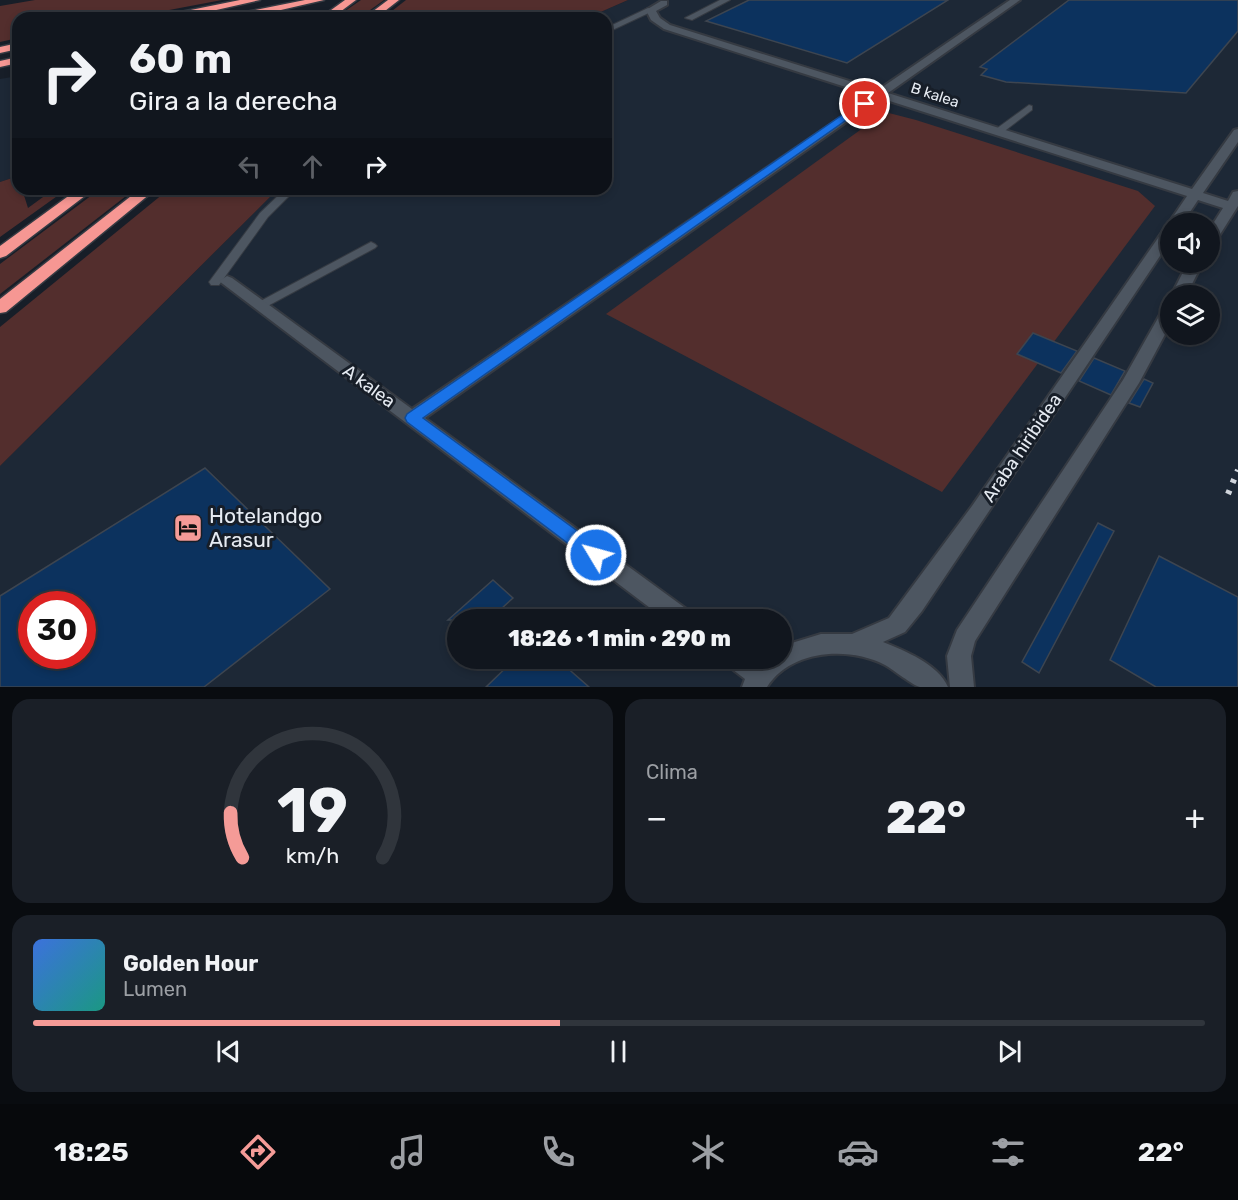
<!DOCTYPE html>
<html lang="es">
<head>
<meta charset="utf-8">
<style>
  body { margin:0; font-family:Rubik,sans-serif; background:#1a1f27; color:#f1f3f6; height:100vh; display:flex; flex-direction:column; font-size:22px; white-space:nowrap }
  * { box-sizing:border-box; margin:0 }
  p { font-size:20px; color:#9c9fa4 }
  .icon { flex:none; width:33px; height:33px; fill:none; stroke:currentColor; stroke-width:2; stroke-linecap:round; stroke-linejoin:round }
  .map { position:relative; height:687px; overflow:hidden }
  .details { display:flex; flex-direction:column; gap:12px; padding:12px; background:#090c10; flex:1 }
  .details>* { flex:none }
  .hud { position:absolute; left:12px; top:12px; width:600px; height:183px; border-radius:18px; box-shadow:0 3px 9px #0003,0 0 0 2px #30353c; background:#11161e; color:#f1f3f6; overflow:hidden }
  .tools { position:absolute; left:1160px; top:213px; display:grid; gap:12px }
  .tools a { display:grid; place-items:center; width:60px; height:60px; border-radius:50%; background:#11161e; box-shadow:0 3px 9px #0003,0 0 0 2px #30353c; font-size:30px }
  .speed { position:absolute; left:18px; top:591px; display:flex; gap:12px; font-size:30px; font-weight:700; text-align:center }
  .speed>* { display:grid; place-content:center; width:78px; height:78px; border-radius:50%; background:#11161e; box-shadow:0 3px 9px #0003,0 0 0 2px #30353c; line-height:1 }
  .speed .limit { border:9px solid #d22; background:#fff; color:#111 }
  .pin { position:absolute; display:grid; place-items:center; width:51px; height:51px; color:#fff; margin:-26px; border:3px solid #fff; border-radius:50%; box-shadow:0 2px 6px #0007 }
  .me { position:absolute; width:66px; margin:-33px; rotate:307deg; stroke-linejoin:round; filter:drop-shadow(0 0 4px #0008) }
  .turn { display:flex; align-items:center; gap:21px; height:126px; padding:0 18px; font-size:27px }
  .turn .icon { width:78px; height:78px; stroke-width:2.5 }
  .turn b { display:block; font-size:42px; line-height:51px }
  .lanes { display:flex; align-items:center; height:57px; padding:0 18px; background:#0003; justify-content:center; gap:30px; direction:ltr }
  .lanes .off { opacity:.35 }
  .big { font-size:45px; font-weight:800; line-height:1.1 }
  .details .widget { flex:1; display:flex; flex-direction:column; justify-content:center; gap:9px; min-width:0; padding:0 21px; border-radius:18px; background:#1a1f27 }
  .details .dial { align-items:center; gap:0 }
  .dial svg { height:156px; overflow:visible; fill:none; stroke:#30353c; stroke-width:7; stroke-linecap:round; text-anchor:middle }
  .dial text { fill:#f1f3f6; stroke:none }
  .song { display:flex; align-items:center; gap:18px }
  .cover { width:72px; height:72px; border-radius:9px; background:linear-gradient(135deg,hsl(220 70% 55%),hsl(170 70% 35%)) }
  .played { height:6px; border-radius:3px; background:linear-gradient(90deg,#f59b97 45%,#30353c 45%) }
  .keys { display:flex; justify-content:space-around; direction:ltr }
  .heat { display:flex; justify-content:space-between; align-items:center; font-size:33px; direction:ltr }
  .details .tiles { flex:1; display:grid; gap:12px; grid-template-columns:1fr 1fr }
  .widget:last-child { grid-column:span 2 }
  .trip { position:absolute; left:447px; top:609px; width:345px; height:60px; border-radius:30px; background:#11161e; box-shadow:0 3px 9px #0003,0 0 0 2px #30353c; font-weight:800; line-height:60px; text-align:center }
  .tabs { display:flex; height:96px; justify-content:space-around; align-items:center; background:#07090c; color:#9c9fa4 }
  .tabs .icon { width:42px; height:42px }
  .tabs .selected { color:#f59b97 }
  .tabs b { font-size:27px; color:#f1f3f6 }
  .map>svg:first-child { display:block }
  .built { fill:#1d2836; fill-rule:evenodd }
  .green { fill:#532e2d }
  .building { fill:#0c325e; stroke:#3d4550; stroke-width:1.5; fill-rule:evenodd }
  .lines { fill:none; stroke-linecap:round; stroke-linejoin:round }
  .service-casing { stroke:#353a42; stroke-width:2 }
  .minor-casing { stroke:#353a42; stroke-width:4 }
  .motorway-casing { stroke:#353a42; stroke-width:3 }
  .service { fill:#4d5661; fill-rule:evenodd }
  .minor { fill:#4d5661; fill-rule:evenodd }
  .motorway { fill:#f69793; fill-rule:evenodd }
  .rail { stroke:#d0d5dc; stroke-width:6; stroke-dasharray:4 8; stroke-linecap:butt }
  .route { fill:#1a73e8; stroke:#114b97; stroke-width:1.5 }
  .labels { text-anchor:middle; stroke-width:6; stroke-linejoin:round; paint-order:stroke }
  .far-street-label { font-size:15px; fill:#e6ebf2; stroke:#171e28 }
  .street-label { font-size:18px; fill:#e6ebf2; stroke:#171e28 }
  .near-poi-label { font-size:21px; fill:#e6ebf2; stroke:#171e28; text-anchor:start }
</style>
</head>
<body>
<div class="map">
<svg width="1238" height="687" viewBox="0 0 1238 687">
  <rect width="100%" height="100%" fill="#171e28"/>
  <!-- built -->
  <g class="built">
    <path d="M628,0h610v687h-1238v-221l278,-277h328v-171h-19zM1170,224h39v38h-39zM1170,296h39v38h-39zM32,604h50v52h-50zM458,620h324v38h-324z"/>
    <path d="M18,76v100l-18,6v-103z"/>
  </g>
  <!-- green -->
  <g class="green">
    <path d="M35,0h187l-95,18h-109v20l-18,4v-36z"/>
    <path d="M361,0h23l-25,18h-24z"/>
    <path d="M406,0h222l-41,18h-204z"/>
    <path d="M885,112l31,8 222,71 17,15 -213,286 -336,-178z"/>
    <path d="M18,176v13h4l6,19 26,-19h13l-67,48v-55z"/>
    <path d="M100,189h35l-135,105v-30z"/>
    <path d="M169,189h109l-278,277v-139z"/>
  </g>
  <!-- building -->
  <g class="building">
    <path d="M749,0h199l-101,63 -141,-42z"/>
    <path d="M1069,0h169v31l-52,62 -180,-11 -25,-7 6,-6 -7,-2z"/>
    <path d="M1033,333l44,18 -16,22 -44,-19z"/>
    <path d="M1094,358l31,13 -14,24 -32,-14z"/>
    <path d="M1144,379l9,4 -13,24 -11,-4z"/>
    <path d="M205,468l125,121 -126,98h-204v-91zM32,604h50v52h-50z"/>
    <path d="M1098,523l16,8 -75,142 -17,-11z"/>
    <path d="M1159,556l79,41v90h-82l-46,-27z"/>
    <path d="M493,580l20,18 -24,22h-41z"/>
    <path d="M516,658h40l33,29h-103z"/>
  </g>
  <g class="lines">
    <!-- service casing -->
    <g class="service-casing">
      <g id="service">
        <path d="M720,0h10l-38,20 -7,-2z"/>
        <path d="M648,8l7,2 -49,23v-5z"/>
        <path d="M1029,105l3,1v4l-30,23h-6v-4z"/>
        <path d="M285,189h11l-28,28 -49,68h-8l-2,-3 51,-69z"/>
        <path d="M371,242l4,2 2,2 -2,2 -111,60 -5,1 -6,-4z"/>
      </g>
    </g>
    <!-- minor casing -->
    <g class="minor-casing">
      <g id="minor">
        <path d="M1010,0h10l-132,93 304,96 42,-59 4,-1v13l-35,51 25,8 5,-9 5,-1v15l-24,38 -5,1v-15l14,-22 -25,-8 -16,24h-12v17l-248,370 -17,21 -22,10c22,9 55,22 65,45 -9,0 -19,0 -28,0 -8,-2 -26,-17 -35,-22 -37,-19 -94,-15 -118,22h-25l3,-8 -17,-13 -3,-8h30l4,3 4,-3h19v-12l39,-12h31l37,-16 83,-112 193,-278 5,-1 -2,-3 19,-28 -523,-167 -13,-9 -5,-10 15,-9h6v4l-11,6 4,7 10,7 208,65z"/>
        <path d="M865,101l6,3 -2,2 -444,312 267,195 3,7h-29l-447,-339 8,-5 5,2 180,131z"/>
        <path d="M1188,262h15l-17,34h-15z"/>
        <path d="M1170,306v19l-31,58 -164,258 -4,15 3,31h-24l-3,-31 10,-26 166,-250 39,-69z"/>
      </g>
    </g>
    <!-- motorway casing -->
    <g class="motorway-casing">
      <g id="motorway">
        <path d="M240,0h20l-79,18h-20l5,-3z"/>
        <path d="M305,0h19l-78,18h-20l5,-3z"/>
        <path d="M345,0h11l-24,18h-12z"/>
        <path d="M388,0h11l-23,18h-12z"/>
        <path d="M18,43v6l-18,4v-6z"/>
        <path d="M18,57v6l-18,4v-6z"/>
        <path d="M78,189h16l-88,67 -6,2v-12z"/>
        <path d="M140,189h16l-150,123 -6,1v-14z"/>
      </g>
    </g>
    <!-- service -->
    <use href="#service" class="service"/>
    <!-- minor -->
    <use href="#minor" class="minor"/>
    <!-- motorway -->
    <use href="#motorway" class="motorway"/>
    <!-- rail -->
    <path class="rail" d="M1228,494l10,-24"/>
  </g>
  <!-- route -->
  <path class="route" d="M861,102l8,2 -446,314 179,131 3,6 -3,5 -6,2 -6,-2 -183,-138 -2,-4 2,-4z"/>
  <!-- icons -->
  <defs>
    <g id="hotel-square" transform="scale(1.5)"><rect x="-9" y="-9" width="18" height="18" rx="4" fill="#f59b97" stroke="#171e28"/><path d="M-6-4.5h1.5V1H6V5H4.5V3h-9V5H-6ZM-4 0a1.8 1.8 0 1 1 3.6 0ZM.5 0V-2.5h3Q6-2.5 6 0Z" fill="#111"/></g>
  </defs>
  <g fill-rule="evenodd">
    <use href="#hotel-square" x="188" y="528"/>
  </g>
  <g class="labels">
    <!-- far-street labels -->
    <g class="far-street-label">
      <text transform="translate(935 95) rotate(18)" y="5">B kalea</text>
    </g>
    <!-- street labels -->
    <g class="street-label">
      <text transform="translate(369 386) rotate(36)" y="6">A kalea</text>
      <text transform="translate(1022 448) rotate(-56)" y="6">Araba hiribidea</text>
    </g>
    <!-- near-poi labels -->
    <g class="near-poi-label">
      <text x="209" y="523">Hotelandgo<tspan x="209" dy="24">Arasur</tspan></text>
    </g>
  </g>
</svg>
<div class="tools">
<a><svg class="icon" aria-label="sound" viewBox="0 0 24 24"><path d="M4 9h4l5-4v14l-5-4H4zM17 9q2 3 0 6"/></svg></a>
<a><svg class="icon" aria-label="layers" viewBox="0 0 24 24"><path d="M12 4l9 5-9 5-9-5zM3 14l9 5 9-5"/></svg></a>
</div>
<div class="speed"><div class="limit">30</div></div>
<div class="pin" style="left:865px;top:104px;background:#d93025"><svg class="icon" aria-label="arrive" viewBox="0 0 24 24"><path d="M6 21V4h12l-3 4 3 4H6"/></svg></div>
<svg class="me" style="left:596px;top:555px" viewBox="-20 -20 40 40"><circle r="17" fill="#1a73e8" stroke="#fff" stroke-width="3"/><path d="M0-11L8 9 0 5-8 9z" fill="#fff"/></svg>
<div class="trip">18:26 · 1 min · 290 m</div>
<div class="hud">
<div class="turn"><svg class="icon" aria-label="right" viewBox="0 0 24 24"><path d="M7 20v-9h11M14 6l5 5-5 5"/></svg><div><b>60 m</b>Gira a la derecha</div></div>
<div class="lanes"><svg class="icon off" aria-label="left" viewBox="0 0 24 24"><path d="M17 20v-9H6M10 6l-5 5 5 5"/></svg><svg class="icon off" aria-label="ahead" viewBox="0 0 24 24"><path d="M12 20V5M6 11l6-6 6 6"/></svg><svg class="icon" aria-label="right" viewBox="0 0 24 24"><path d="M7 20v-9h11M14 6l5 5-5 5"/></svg></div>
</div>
</div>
<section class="details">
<div class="tiles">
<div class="widget dial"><svg viewBox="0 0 100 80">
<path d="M14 69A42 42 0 1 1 86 69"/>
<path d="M14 69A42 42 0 0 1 8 46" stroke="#f59b97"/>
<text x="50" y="56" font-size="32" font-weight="700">19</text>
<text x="50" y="72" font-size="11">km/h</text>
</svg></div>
<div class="widget"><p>Clima</p>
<div class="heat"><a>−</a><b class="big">22°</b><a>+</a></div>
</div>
<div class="widget">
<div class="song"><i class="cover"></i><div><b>Golden Hour</b><p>Lumen</p></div></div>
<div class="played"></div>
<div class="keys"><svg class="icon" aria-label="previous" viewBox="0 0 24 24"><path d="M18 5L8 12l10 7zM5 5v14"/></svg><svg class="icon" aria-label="pause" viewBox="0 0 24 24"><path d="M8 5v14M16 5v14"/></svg><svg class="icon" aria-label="next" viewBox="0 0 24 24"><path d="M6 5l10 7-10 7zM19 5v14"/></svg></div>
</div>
</div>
</section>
<nav class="tabs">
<b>18:25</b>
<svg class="icon selected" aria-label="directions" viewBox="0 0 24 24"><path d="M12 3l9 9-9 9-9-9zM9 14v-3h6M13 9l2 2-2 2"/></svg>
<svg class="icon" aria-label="music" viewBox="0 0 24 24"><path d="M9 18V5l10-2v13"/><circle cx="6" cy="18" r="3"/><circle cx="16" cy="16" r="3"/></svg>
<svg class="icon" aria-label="phone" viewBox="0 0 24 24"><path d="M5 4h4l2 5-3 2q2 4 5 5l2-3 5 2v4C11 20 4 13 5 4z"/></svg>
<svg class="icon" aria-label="climate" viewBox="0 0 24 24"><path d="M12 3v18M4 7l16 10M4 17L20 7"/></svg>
<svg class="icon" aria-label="car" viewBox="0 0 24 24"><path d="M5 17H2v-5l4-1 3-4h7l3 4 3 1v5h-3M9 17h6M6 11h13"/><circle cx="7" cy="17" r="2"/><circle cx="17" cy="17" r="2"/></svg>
<svg class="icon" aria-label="filters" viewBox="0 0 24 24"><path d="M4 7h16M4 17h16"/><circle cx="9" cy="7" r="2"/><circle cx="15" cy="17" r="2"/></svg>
<b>22°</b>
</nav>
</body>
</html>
